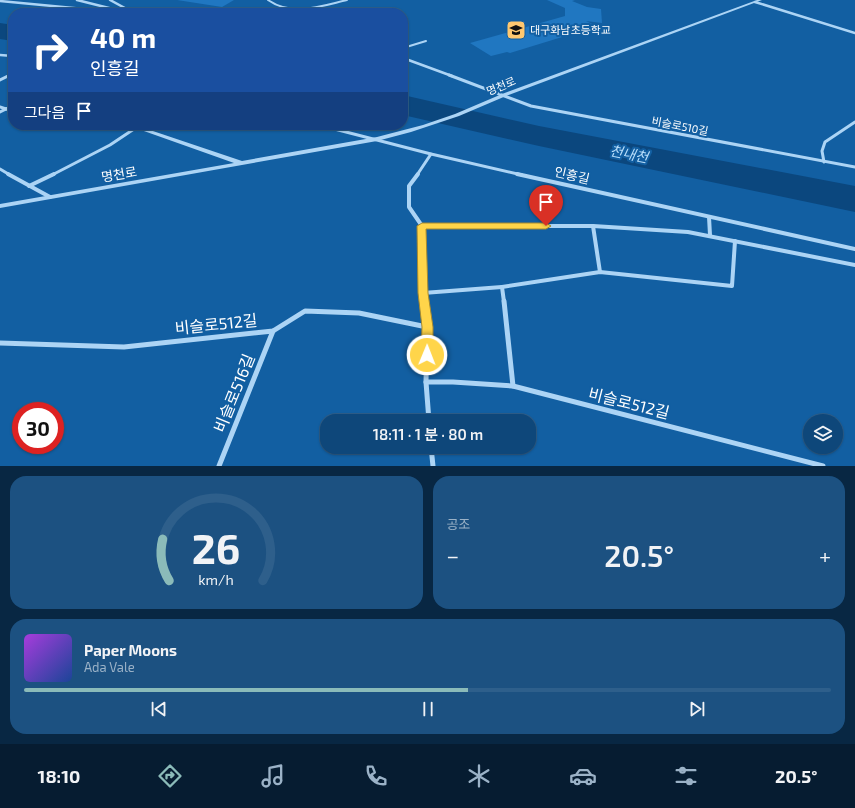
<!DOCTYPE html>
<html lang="ko">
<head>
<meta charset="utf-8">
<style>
  body { margin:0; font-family:"Exo 2","Noto Sans KR",sans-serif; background:#1c5181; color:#f1f3f6; height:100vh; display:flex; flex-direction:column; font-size:15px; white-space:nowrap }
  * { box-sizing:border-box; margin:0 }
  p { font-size:13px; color:#9bb2c7 }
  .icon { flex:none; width:22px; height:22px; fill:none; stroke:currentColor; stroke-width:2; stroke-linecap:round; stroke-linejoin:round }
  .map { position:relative; height:466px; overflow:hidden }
  .side { display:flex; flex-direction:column; gap:10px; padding:10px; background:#082743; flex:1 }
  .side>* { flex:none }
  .hud { position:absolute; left:8px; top:8px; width:400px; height:122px; border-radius:16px; box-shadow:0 1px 3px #0004,0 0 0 1px #2e5f8b; background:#1a4fa0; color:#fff; overflow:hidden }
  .tools { position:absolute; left:803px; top:414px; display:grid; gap:8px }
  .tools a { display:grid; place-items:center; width:40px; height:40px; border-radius:50%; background:#0e477a; box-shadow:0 1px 3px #0004,0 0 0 1px #2e5f8b; font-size:20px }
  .speed { position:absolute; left:12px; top:402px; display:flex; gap:8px; font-size:20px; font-weight:700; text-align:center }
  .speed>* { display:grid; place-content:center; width:52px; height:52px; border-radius:50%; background:#0e477a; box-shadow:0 1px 3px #0004,0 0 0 1px #2e5f8b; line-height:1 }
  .speed .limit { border:6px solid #d22; background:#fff; color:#111 }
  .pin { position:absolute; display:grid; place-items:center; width:34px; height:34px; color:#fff; margin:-41px -17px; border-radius:50% 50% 50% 0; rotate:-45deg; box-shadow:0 0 4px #0007 }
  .pin .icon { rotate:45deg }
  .me { position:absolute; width:44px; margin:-22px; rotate:1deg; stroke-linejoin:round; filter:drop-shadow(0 0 3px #0008) }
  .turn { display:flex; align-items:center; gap:14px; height:84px; padding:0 16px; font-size:18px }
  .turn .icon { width:52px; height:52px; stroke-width:2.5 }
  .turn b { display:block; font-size:28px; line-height:34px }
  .then { display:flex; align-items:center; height:38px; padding:0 16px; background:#0003; gap:8px; font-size:15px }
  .big { font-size:30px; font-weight:600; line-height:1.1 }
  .side .card { flex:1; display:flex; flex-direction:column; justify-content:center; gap:6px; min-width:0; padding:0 14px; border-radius:16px; background:#1c5181 }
  .side .dial { align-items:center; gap:0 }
  .dial svg { height:104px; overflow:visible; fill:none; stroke:#2e5f8b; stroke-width:7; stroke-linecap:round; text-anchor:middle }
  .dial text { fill:#f1f3f6; stroke:none }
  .song { display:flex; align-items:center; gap:12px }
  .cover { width:48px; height:48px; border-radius:6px; background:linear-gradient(135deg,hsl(280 70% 55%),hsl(220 70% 35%)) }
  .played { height:4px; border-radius:2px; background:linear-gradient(90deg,#8bbbb9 55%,#2e5f8b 55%) }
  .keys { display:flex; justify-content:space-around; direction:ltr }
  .heat { display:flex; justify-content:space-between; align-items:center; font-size:22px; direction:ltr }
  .side .tiles { flex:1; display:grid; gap:10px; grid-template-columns:1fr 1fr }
  .card:last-child { grid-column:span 2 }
  .trip { position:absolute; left:320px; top:414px; width:216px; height:40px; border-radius:16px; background:#0e477a; box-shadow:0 1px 3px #0004,0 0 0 1px #2e5f8b; font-weight:600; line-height:40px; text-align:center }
  .tab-bar { display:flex; height:64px; justify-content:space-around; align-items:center; background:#061c31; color:#9bb2c7 }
  .tab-bar .icon { width:28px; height:28px }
  .tab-bar .selected { color:#8bbbb9 }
  .tab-bar b { font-size:18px; color:#f1f3f6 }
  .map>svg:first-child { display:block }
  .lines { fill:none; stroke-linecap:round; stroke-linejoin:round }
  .river { fill:#0b477e; fill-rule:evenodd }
  .building { fill:#2077c1 }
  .service { stroke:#acd4f5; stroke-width:2 }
  .minor-far3 { stroke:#acd4f5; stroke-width:2.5 }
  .minor-far2 { stroke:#acd4f5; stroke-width:3 }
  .minor-far1 { stroke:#acd4f5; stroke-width:4 }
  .minor { stroke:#acd4f5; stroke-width:5 }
  .tertiary { fill:#acd4f5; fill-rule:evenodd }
  .route { fill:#ffd54a; stroke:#a68a30 }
  .labels { text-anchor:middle; stroke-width:4; stroke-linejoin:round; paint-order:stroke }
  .far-poi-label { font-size:11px; fill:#fff; stroke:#125fa2; text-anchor:start }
  .far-street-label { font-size:11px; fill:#fff; stroke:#125fa2 }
  .street-label { font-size:13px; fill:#fff; stroke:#125fa2 }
  .water-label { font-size:14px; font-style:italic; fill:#b9defb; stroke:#125fa2 }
  .near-street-label { font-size:16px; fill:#fff; stroke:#125fa2 }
</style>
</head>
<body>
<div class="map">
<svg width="855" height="466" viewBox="0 0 855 466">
  <rect width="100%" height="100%" fill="#125fa2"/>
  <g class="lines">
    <!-- river -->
    <g class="river">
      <path d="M0,23l13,2v16l-13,-2z"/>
      <path d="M403,95l136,31 316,60v26l-316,-66 -136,-31z"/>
    </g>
  </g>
  <!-- building -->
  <g class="building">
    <path d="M177,0h57l-12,7z"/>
    <path d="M547,0h28l-3,1 15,6 14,2 1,14 -16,-2 8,4 -12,4 3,1 -75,23 -3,-1 -16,4 -21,-13 95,-27v-8z"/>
  </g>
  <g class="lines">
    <!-- service -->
    <g class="service">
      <path d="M268,0c24,17 53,6 79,0"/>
      <path d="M403,48l23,-7"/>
    </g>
    <!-- minor-far3 -->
    <g class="minor-far3">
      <path d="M77,0l40,10"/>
      <path d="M110,0l24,13"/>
      <path d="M0,1l126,12"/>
      <path d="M755,2l100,31"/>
      <path d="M0,55l13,1"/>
      <path d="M403,58l49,18"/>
      <path d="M8,76l5,-2"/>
    </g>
    <!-- minor-far2 -->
    <g class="minor-far2">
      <path d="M449,75l82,31 324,61"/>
      <path d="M0,80l10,-5"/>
      <path d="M0,107l6,2"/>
      <path d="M0,112l6,-3"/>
      <path d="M319,125l112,29 91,21"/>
      <path d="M824,162l-2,-11 3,-9 30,-20"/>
      <path d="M0,169l10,6"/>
      <path d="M52,175l58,-30 27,-18"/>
      <path d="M417,175l14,-21"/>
    </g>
    <!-- minor-far1 -->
    <g class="minor-far1">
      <path d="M8,174l42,23"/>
      <path d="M418,174l-9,12v21l13,19"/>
      <path d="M517,174l338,75"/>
      <path d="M29,186l25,-12"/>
      <path d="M709,217l1,18"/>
      <path d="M422,226h171l95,6 167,33"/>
      <path d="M422,226l2,76"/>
      <path d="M593,226l7,46"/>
      <path d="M423,293l79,-6"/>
      <path d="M504,302l-2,-15 98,-15 132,14 3,-45"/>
    </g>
    <!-- minor -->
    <g class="minor">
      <path d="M424,301l3,26 -1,55 3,39"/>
      <path d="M504,301l9,85"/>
      <path d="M0,343l124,4 149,-16 32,-20 54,2 68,14"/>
      <path d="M426,382h27l60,4 310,80"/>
      <path d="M431,447l2,19"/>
      <path d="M219,466l54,-135"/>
    </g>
    <!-- tertiary -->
    <g class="tertiary">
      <path d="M757,0h5l-256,96 -47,20 -48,16 -34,9 -377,67v-4l234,-41 -107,-38h8l107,36 135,-24 46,-12 32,-11 47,-20z"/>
      <path d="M6,107l7,1v4l-9,-2 -1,-1z"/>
    </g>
  </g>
  <!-- route -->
  <path class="route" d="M422,223h124l5,3 -5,3h-120l2,64 5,34v28l-2,3 -4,2 -4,-2 -2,-3 1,-28 -4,-34 -1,-67z"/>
  <!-- icons -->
  <defs>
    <g id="school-square" transform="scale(1)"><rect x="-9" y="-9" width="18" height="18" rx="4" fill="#ffc870" stroke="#125fa2"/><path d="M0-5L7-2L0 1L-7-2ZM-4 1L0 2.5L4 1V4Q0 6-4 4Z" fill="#111"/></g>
  </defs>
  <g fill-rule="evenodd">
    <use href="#school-square" x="516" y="30"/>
  </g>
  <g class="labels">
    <!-- far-poi labels -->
    <g class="far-poi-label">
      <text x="530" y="34">대구화남초등학교</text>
    </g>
    <!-- far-street labels -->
    <g class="far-street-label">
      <text transform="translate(501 86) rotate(-23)" y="4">명천로</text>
      <text transform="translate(680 126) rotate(11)" y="4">비슬로510길</text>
    </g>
    <!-- street labels -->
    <g class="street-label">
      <text transform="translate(119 174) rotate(-10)" y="5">명천로</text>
      <text transform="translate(572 175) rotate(13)" y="5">인흥길</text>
    </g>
    <!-- water labels -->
    <g class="water-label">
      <text transform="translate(629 154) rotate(11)" y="5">천내천</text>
    </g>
    <!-- near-street labels -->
    <g class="near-street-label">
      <text transform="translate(216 324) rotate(-6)" y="6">비슬로512길</text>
      <text transform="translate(234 393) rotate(-68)" y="6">비슬로516길</text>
      <text transform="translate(629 403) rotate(14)" y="6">비슬로512길</text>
    </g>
  </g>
</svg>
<div class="tools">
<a><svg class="icon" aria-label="layers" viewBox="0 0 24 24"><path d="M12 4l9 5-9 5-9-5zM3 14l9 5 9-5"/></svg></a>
</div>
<div class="speed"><div class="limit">30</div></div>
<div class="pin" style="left:546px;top:226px;background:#d93025"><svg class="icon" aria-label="arrive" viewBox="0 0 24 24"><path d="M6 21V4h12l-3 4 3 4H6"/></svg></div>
<svg class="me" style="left:427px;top:355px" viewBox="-20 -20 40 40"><circle r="17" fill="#ffd54a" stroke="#fff" stroke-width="3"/><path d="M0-11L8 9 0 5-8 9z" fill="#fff"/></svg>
<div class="trip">18:11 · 1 분 · 80 m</div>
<div class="hud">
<div class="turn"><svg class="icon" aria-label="right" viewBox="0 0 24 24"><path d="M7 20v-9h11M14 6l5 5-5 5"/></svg><div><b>40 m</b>인흥길</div></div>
<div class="then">그다음<svg class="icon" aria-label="arrive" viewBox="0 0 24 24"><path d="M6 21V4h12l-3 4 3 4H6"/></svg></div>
</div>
</div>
<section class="side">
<div class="tiles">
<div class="card dial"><svg viewBox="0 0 100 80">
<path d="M14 69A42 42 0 1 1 86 69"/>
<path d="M14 69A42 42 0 0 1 9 37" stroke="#8bbbb9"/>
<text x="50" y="56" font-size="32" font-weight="700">26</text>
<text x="50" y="72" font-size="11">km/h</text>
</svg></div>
<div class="card"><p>공조</p>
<div class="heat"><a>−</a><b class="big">20.5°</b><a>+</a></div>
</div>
<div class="card">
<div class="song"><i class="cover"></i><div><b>Paper Moons</b><p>Ada Vale</p></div></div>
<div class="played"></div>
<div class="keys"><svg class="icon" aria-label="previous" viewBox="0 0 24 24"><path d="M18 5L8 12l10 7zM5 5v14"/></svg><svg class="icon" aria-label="pause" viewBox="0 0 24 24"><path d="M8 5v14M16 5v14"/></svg><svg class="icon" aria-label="next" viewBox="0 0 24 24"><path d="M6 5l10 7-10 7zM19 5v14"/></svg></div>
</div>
</div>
</section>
<nav class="tab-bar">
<b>18:10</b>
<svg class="icon selected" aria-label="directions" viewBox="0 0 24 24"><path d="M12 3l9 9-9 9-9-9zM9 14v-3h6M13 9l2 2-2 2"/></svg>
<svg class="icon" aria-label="music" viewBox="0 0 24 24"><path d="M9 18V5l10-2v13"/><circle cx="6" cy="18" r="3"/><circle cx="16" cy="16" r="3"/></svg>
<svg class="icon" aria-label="phone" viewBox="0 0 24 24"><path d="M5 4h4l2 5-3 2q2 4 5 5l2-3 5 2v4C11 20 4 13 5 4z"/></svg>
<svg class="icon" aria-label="climate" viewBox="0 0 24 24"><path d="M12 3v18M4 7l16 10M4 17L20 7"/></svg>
<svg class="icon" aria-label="car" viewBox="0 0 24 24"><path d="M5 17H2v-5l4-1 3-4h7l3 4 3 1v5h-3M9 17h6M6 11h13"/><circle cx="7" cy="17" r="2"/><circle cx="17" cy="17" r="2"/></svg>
<svg class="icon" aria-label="filters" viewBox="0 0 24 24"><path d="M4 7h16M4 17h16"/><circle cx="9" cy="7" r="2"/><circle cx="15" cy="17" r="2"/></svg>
<b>20.5°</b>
</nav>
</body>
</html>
